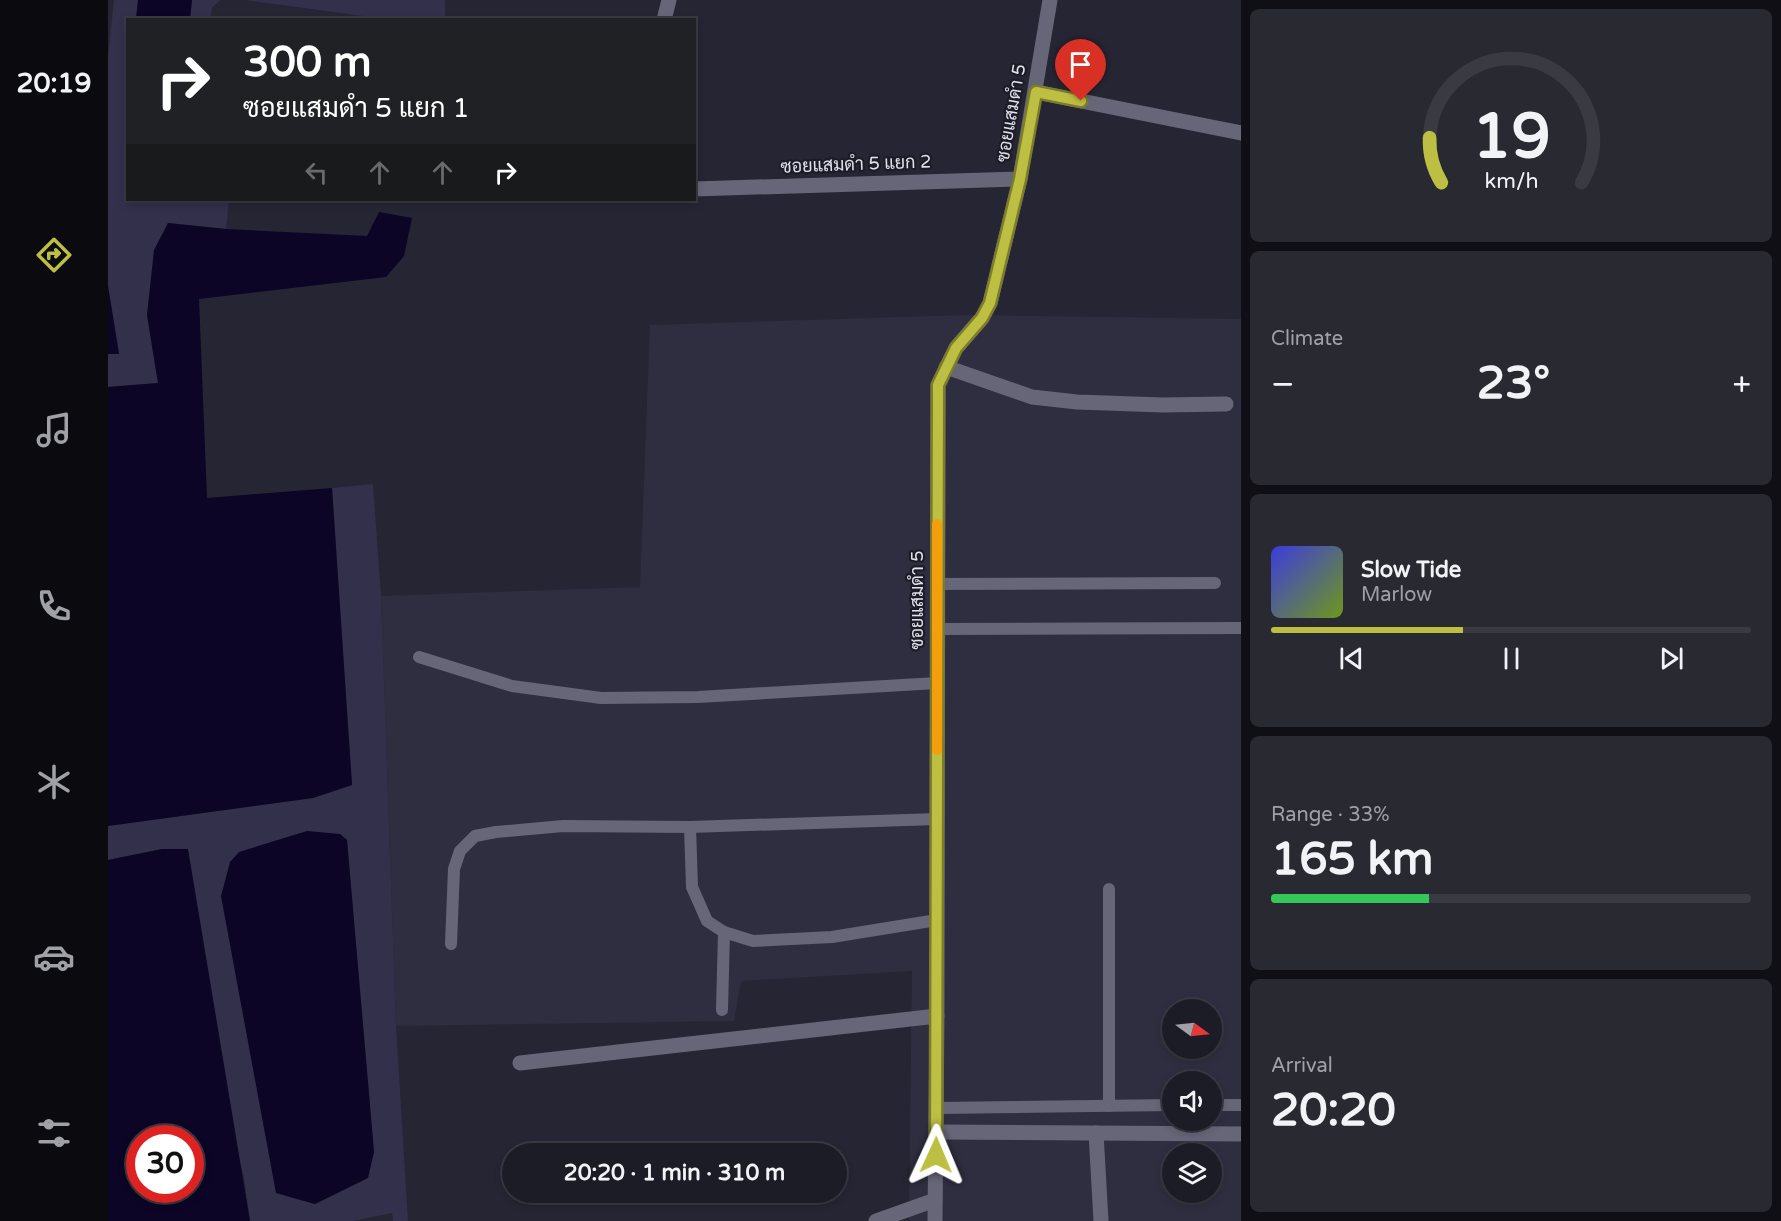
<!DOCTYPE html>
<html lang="en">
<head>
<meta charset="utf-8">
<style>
  body { margin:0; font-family:"Varela Round",Sarabun,sans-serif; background:#292932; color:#f1f3f6; height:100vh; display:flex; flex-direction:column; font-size:22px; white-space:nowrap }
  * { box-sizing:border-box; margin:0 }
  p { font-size:20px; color:#a0a1a7 }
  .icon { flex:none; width:33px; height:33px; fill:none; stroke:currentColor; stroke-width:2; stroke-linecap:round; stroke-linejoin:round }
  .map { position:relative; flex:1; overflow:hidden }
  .panel { display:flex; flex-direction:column; gap:9px; padding:9px; background:#0f0f15; width:540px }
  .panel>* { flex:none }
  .guide { position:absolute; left:18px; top:18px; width:570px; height:183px; border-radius:0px; box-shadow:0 3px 9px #0003,0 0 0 2px #3a3a43; background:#202124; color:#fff; overflow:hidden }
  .needle { width:39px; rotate:105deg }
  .buttons { position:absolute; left:1054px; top:999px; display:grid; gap:12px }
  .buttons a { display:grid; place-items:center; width:60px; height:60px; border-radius:50%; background:#1c1c26; box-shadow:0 3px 9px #0003,0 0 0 2px #3a3a43; font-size:30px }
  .speed { position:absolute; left:18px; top:1125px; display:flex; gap:12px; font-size:30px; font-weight:700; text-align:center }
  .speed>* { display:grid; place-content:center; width:78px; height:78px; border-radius:50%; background:#1c1c26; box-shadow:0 3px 9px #0003,0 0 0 2px #3a3a43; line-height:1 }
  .speed .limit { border:9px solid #d22; background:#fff; color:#111 }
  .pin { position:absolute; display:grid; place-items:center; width:51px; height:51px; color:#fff; margin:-62px -26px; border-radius:50% 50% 50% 0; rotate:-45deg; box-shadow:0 0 6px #0007 }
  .pin .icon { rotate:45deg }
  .me { position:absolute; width:66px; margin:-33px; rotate:1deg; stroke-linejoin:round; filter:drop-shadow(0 0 4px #0008) }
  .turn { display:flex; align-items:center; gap:21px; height:126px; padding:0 18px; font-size:27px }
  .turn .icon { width:78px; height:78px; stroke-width:2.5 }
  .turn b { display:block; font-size:42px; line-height:51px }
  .lanes { display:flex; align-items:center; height:57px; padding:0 18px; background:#0003; justify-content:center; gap:30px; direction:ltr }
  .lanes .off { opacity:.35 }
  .big { font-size:45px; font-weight:700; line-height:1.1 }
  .panel .tile { flex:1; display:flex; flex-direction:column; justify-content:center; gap:9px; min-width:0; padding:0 21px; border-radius:9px; background:#292932 }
  .panel .dial { align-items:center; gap:0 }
  .dial svg { height:156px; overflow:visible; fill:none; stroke:#3a3a43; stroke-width:7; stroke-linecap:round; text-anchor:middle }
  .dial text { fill:#f1f3f6; stroke:none }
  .song { display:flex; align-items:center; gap:18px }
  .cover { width:72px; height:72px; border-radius:9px; background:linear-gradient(135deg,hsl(240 70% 55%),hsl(80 70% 35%)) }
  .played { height:6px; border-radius:3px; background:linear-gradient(90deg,#bdbf43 40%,#3a3a43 40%) }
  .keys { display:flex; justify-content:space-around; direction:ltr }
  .heat { display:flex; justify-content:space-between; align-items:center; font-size:33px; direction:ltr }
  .charge { height:9px; border-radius:4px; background:linear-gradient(90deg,#34c759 33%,#3a3a43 0) }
  .trip { position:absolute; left:394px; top:1143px; width:345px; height:60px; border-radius:30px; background:#1c1c26; box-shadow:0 3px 9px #0003,0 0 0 2px #3a3a43; font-weight:700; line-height:60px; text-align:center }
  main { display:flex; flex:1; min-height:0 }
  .tab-bar { display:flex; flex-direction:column; width:108px; justify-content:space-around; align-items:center; background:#0b0b0f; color:#a0a1a7 }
  .tab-bar .icon { width:42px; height:42px }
  .tab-bar .active { color:#bdbf43 }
  .tab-bar b { font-size:27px; color:#f1f3f6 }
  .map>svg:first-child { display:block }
  .built { fill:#2f2e40; fill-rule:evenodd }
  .green { fill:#32304b; fill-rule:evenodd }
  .water { fill:#0c0525; fill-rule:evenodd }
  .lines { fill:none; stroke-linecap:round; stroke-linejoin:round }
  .lane { stroke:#666678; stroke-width:12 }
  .street { stroke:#666678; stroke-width:15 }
  .route-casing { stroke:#7b7c2c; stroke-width:15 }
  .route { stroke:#bdbf43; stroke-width:10 }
  .slow { stroke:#f59e0b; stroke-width:10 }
  .labels { text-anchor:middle; stroke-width:4.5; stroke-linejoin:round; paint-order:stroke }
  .street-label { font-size:18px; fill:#e0e0e9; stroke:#1c1c29 }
</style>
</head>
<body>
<main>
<nav class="tab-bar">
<b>20:19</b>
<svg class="icon active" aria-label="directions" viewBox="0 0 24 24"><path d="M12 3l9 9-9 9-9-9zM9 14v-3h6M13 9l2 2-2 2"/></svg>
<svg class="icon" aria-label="music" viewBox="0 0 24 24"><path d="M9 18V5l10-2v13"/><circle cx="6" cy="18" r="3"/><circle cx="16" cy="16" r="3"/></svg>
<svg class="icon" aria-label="phone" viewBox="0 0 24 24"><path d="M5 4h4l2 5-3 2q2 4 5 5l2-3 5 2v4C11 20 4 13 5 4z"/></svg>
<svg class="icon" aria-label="climate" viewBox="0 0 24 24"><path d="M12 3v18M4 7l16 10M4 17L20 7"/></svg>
<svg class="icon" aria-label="car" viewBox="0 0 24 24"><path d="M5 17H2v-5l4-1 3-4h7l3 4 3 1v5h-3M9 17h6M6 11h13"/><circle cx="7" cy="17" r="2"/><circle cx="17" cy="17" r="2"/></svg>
<svg class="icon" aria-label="filters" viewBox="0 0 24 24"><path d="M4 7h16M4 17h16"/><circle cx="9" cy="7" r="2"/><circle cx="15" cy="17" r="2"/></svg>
</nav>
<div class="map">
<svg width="1133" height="1221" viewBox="0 0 1133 1221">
  <rect width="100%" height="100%" fill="#262533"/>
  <!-- built -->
  <path class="built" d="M857,315l276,4v902h-332l3,-250 -171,10 -7,40 -338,5 -15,-430 259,-9 10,-262zM1065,1010h39v38h-39zM1065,1082h39v38h-39zM1065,1154h39v38h-39z"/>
  <!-- green -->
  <g class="green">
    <path d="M6,0h24l-2,19 -8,1 -2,182 103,-2 -3,29 -58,-6 -21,92 11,68 -50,4v-33l11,-1 -11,-67v-230z"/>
    <path d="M84,0h28l-8,8 -2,11h-20z"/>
    <path d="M137,0h200v19h-60z"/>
    <path d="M265,484l8,112 15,430 12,195h-15l-1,-8 -39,8h-103l-6,-43 -82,-329 -54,11v-34l205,-28 39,-13 -20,-297zM232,834l7,6 27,312 -7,26 -52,26 -39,-11z"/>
  </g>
  <!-- water -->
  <g class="water">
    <path d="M30,0h54l-2,19h-54z"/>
    <path d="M271,212l33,6 -8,38 -18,21 -187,22 8,199 125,-10 20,297 -39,13 -205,28v-439l50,-4 -11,-68 7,-65 14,-27 58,6 141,7z"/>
    <path d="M0,286l11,68h-11z"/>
    <path d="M199,831l33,3 7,6 27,312 -6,26 -53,26 -39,-11 -55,-297 9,-34 9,-10z"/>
    <path d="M54,849h26l62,372h-142v-361zM82,1138v52h-50v-52z"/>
  </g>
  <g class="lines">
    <!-- lane -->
    <g class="lane">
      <path d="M828,584l279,-1"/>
      <path d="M829,629l304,-1"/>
      <path d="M311,657l93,29 89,12 97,-1 239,-14"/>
      <path d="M582,827l2,60 15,34 17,11 29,9 79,-4 105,-17"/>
      <path d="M1001,889v217"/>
      <path d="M343,944l3,-75 6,-18 15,-15 21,-4 67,-6 127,1 247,-8"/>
      <path d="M614,1010l2,-78"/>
      <path d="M1104,1105h29"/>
      <path d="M829,1108l236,-3"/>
    </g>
    <!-- street -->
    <g class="street">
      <path d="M556,20l5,-20"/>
      <path d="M928,92l205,41"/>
      <path d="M586,189l326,-10"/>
      <path d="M838,367l86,30 45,5 86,3 63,-1"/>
      <path d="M412,1063l417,-47"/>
      <path d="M829,1132l304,2"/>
      <path d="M988,1133l5,88"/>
      <path d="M768,1221l59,-21"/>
      <path d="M827,1221l2,-205 1,-631 18,-37 26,-30 8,-15 30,-124 30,-179"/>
    </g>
  </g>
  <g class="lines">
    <!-- route casing -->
    <g class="route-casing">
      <path id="route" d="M828,1155l2,-770 18,-37 26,-30 8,-15 30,-124 16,-87 45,9"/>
    </g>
    <!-- route -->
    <use href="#route" class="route"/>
    <!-- slow -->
    <path class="slow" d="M829,524v226"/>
  </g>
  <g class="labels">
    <!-- street labels -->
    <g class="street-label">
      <text transform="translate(903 113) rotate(-80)" y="6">ซอยแสมดำ 5</text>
      <text transform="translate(748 164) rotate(-2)" y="6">ซอยแสมดำ 5 แยก 2</text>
      <text transform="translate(809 600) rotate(-90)" y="6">ซอยแสมดำ 5</text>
    </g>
  </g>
</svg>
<div class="buttons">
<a><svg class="needle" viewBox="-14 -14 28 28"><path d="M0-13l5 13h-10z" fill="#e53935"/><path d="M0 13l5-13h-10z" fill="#a0a1a7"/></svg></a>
<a><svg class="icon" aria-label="sound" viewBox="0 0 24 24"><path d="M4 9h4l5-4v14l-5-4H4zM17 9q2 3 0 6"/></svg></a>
<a><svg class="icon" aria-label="layers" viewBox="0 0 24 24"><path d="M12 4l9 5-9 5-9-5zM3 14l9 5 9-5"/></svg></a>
</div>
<div class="speed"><div class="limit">30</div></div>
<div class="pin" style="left:973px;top:101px;background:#d93025"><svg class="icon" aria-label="arrive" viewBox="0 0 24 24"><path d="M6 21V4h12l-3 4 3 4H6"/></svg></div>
<svg class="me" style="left:828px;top:1155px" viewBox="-20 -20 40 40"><path d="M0-17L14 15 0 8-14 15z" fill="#bdbf43" stroke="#fff" stroke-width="4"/></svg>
<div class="trip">20:20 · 1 min · 310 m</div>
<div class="guide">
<div class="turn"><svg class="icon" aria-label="right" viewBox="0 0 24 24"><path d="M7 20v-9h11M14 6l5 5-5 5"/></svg><div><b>300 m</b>ซอยแสมดำ 5 แยก 1</div></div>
<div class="lanes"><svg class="icon off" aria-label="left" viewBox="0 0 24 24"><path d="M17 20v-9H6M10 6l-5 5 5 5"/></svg><svg class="icon off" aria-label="ahead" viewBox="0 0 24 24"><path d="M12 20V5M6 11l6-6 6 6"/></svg><svg class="icon off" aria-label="ahead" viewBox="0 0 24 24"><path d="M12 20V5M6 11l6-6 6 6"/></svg><svg class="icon" aria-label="right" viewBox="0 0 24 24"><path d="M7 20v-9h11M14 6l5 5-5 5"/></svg></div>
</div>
</div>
<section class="panel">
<div class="tile dial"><svg viewBox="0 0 100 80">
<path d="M14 69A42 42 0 1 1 86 69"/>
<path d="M14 69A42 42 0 0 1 8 46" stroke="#bdbf43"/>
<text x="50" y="56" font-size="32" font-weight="700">19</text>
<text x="50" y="72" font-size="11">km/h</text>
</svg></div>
<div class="tile"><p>Climate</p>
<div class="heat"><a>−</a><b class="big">23°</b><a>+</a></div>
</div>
<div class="tile">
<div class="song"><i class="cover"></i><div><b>Slow Tide</b><p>Marlow</p></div></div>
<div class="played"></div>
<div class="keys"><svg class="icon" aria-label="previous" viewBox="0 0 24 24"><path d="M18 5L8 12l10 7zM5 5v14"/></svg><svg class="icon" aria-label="pause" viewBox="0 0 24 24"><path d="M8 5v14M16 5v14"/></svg><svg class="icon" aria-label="next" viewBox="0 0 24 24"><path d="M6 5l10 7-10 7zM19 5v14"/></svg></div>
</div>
<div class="tile"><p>Range · 33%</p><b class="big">165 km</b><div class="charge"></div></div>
<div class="tile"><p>Arrival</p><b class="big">20:20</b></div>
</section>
</main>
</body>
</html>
